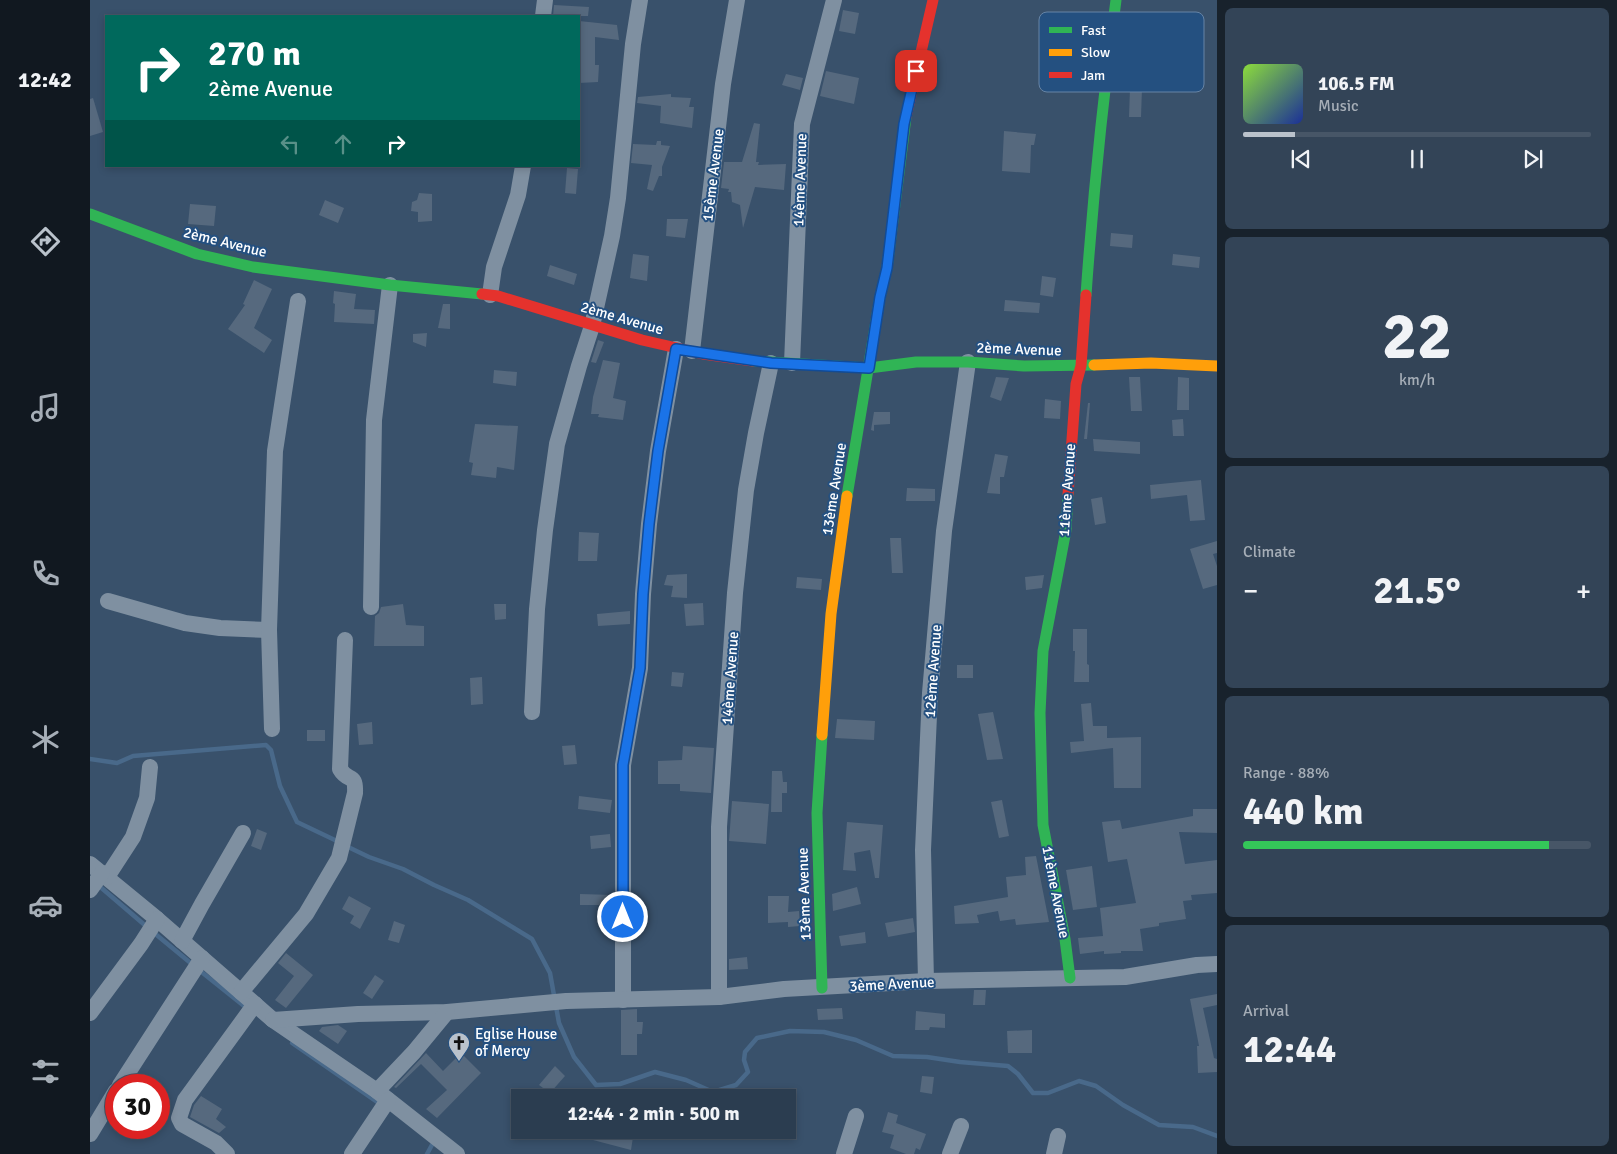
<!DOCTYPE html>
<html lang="en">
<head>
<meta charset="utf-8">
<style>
  body { margin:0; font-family:Signika,sans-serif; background:#334457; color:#f1f3f6; height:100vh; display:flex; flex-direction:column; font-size:19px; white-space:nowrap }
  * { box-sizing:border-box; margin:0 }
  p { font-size:16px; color:#a6aeb7 }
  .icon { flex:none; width:28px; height:28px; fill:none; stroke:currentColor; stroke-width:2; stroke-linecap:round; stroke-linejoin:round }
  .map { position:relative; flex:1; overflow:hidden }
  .sheet { display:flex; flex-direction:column; gap:8px; padding:8px; background:#18222c; width:400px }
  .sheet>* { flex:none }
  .banner { position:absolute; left:15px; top:15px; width:475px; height:152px; border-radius:0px; box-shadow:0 2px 8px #0003,0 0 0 1px #475667; background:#00695c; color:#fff; overflow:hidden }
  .speed { position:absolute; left:15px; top:1074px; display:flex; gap:10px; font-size:25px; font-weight:700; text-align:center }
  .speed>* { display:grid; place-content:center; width:65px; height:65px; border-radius:50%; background:#2b3d50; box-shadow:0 2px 8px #0003,0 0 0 1px #475667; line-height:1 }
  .speed .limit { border:8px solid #d22; background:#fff; color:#111 }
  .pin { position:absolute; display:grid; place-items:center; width:42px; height:42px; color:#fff; margin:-21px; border-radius:10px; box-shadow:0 2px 8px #0006 }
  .me { position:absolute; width:55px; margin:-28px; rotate:0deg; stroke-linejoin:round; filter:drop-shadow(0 0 4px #0008) }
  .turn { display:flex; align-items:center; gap:18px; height:105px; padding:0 20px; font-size:22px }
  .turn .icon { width:65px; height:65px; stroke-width:2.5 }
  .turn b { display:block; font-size:35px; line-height:42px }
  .lanes { display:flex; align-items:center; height:48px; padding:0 20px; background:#0003; justify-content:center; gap:25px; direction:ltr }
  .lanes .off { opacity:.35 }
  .big { font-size:38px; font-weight:700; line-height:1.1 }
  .sheet .widget { flex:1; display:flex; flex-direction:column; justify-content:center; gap:8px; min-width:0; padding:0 18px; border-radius:8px; background:#334457 }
  .sheet .dial { align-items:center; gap:0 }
  .dial b { font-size:65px; line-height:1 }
  .song { display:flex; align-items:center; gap:15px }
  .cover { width:60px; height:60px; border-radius:8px; background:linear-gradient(135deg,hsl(90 70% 55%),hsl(230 70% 35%)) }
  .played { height:5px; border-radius:2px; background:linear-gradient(90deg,#bac2cb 15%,#475667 15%) }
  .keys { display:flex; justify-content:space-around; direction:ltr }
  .heat { display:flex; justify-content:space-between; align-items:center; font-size:28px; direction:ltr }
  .charge { height:8px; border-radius:4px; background:linear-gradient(90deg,#34c759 88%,#475667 0) }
  .trip { position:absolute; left:421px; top:1089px; width:285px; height:50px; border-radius:0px; background:#2b3d50; box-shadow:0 2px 8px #0003,0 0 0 1px #475667; font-weight:700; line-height:50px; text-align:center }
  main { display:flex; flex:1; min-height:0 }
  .tabs { display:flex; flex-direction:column; width:90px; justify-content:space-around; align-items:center; background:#111820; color:#a6aeb7 }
  .tabs .icon { width:35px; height:35px }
  .tabs .selected { color:#bac2cb }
  .tabs b { font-size:22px; color:#f1f3f6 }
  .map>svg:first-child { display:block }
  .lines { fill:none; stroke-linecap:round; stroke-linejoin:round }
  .stream { stroke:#49698a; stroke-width:4.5 }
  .building { fill:#56697e }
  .street { stroke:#7f90a1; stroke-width:16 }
  .fast { stroke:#30b455; stroke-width:11 }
  .slow { stroke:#ff9f0a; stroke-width:11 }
  .jam { stroke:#e5322d; stroke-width:11 }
  .route-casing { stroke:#114b97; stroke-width:12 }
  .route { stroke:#1a73e8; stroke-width:9 }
  .labels { text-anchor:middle; stroke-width:4; stroke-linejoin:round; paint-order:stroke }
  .street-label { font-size:15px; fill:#fff; stroke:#245080 }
  .poi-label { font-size:15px; fill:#fff; stroke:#245080; text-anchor:start }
  .key { fill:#245080; stroke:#6684a6; stroke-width:1 }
  .key-label { font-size:14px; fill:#fff }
</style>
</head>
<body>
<main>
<nav class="tabs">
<b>12:42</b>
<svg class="icon selected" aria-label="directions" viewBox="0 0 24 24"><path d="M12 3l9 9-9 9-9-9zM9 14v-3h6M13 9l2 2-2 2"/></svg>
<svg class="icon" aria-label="music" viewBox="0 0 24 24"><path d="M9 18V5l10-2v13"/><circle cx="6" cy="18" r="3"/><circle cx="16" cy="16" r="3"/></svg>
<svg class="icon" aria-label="phone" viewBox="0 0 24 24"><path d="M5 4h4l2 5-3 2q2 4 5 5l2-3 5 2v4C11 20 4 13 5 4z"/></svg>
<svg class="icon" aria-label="climate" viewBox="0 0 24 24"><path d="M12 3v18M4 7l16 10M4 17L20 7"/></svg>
<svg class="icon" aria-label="car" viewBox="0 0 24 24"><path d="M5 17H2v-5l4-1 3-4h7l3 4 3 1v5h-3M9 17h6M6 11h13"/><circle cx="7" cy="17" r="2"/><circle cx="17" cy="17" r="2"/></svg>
<svg class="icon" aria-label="filters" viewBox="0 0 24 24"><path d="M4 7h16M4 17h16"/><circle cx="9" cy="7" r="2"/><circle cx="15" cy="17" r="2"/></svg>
</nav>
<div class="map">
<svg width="1127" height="1154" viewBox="0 0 1127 1154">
  <rect width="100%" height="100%" fill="#39516b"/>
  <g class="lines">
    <!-- stream -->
    <g class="stream">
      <path d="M0,759l27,4 16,-7 133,-11 5,5 9,36 17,36 42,20"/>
      <path d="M256,846l23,11 34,12 31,16 34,15 64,39 18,34 9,50 15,34 22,28 24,-1 35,-12 31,8 27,12 23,-7 12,-13 -4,-12 1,-8 12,-14 33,-7 34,1 32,8 37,16 34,1 33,5 48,4 10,8 15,19h15l31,-12 17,5 27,19 36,20 34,2 24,9"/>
      <path d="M8,885l49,42"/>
      <path d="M63,932l40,33"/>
      <path d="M109,970l45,36"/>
      <path d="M202,1043l88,61 -1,2"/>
      <path d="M337,1154l6,-11"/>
    </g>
  </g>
  <!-- building -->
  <g class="building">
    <path d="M464,5l35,2 -1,9h-35z"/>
    <path d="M753,10l16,3 -4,21 -16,-3z"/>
    <path d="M489,21l38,4 2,15 -24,-3v28h4l-1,17 -19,1z"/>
    <path d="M736,71l33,7 -5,26 -34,-8z"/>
    <path d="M696,74l17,4 -3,12 -18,-5z"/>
    <path d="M1040,88h12l-1,29h-12z"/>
    <path d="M581,94v3l20,1 -2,9h5l-2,21 -32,-5 1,-17 -24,-3 1,-6z"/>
    <path d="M3,98l10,34 -13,4v-37z"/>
    <path d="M664,123l6,1 -4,38h3l-1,3 28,-1 -2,26 -29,-3 -12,41 -3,-23 -8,-3 -1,-10h-3l1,-3 -8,-1 3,-26h18z"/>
    <path d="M914,131l32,3 -2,11h-3l-1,28 -28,-2z"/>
    <path d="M567,141h4v4l9,1 -8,21v9h-3l-6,15 -6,-2 5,-24 -21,-2 2,-19 23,1z"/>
    <path d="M477,168l11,1 -2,25 -11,-1z"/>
    <path d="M329,193l13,1v27l-14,1v-10l-7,-1 1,-9 5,-2z"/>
    <path d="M235,200l19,8 -6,15 -19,-8z"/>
    <path d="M100,204l26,2 -2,20 -26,-2z"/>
    <path d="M577,219h21l-3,19 -19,-2z"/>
    <path d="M1021,233l22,2 -1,13 -22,-2z"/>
    <path d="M543,254l16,2 -2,25 -17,-3z"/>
    <path d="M1083,254l27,3 -1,11 -27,-3z"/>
    <path d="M460,265l27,9 -3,11 -27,-9z"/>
    <path d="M952,276l14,2 -3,19 -13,-2z"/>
    <path d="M164,280l18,9 -18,39 18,12 -8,13 -36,-24 17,-24 -2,-1z"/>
    <path d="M244,291l22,3 -2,15 21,1 -1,14 -40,-2 1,-18 -2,-1z"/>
    <path d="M915,300l35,3 -1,10 -35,-2z"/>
    <path d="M353,304h7v25l-12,-1z"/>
    <path d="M337,333l-1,14 -13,-5v-8z"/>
    <path d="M508,340l6,2 -8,21 -5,-1z"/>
    <path d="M513,360l17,3 -7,35 13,3 -3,19 -25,-3 1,-3h-8l2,-17z"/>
    <path d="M404,370l23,2 -1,14 -23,-3z"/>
    <path d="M906,377l13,1 -8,23 -11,-4z"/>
    <path d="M1039,377h11l2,34h-11z"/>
    <path d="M1088,377l11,1v32h-12z"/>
    <path d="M955,399l16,2 -1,18 -16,-1z"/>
    <path d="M998,403h2l-3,36h-3z"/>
    <path d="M784,412h16v12l-16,1v6l-3,-1z"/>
    <path d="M1093,419l1,17h-11l-1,-16z"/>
    <path d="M385,424l43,2 -4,44 -17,-3 -1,11 -25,-3 2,-12 -4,-1z"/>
    <path d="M1003,439l47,3v12l-46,-3z"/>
    <path d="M905,454l13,2 -4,21h-4v17l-13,-1z"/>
    <path d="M1111,480l4,40 -15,1 -3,-26 -36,4 -1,-14z"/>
    <path d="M817,488l28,1v12h-29z"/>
    <path d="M1012,497l4,26 -11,2 -4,-26z"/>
    <path d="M489,532l20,1 -2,28h-19z"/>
    <path d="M800,538h11l2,35h-11z"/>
    <path d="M1127,541v12l-4,1 4,12v19l-14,4 -13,-40z"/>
    <path d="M597,574v24l-16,-1 2,-11 -9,-1 3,-10z"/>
    <path d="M954,575l-2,13 -16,2 -1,-13z"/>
    <path d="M707,577l25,2 -1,11 -25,-2z"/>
    <path d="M613,603l1,22 -18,1 -2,-22z"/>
    <path d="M313,604l3,21 18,1v20h-50l1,-30 4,-3 2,-6z"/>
    <path d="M404,604h12v15l-11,1z"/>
    <path d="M540,611v13l-32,2 -1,-12z"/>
    <path d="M983,629h14v35l2,1v17h-15l1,-31h-2z"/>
    <rect x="867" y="665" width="16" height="13"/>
    <path d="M582,672l12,1 -2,14 -11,-1z"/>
    <path d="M392,677l1,27 -12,1 -1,-27z"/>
    <path d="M1001,703l2,23h14v12l34,-1v51h-27l-1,-40 -42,5 -1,-11 14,-1 -3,-37z"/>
    <path d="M903,712l10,47 -16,1 -9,-46z"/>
    <path d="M747,719l38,2 -1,19 -39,-2z"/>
    <path d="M282,722l1,22 -14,1 -2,-21z"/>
    <rect x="217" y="730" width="18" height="11"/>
    <path d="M485,745l2,19 -13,1 -2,-19z"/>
    <path d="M593,746l31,2 -3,45 -31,-2v-7h-22v-23l24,-1z"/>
    <path d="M682,771h10l1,11h4v11h-5v19h-11z"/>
    <path d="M489,796l33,4 -2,13 -32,-4z"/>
    <path d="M912,800l7,36 -10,2 -8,-36z"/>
    <path d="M642,801l37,3 -3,40 -37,-3z"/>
    <path d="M1103,809h24v24l-38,-1 6,32 32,-4v33l-26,2 1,5 -9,1 3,18 -27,4v3l-19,3 3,22h-22v2l-17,1v-3l-24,3 -2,-16 25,-2 -3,-28 36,-5 -9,-44 -19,3 -6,-40 18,-2 2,9 71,-13z"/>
    <path d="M757,822l36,3 -4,53h-4l-5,-28 -16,3 2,18 -13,-1z"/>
    <path d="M167,829l10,4 -6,17 -10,-4z"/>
    <path d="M520,834l1,13 -20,2 -1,-13z"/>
    <path d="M946,856l13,66 -33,3 -1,-6 -15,2 -2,-10 -21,4 2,8 -24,1 -1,-18 54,-9 -2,-20 20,-2 -1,-18z"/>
    <path d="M1002,866l5,41 -24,3 -7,-40z"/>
    <path d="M767,887l4,17 -28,7 -1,-17z"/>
    <path d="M490,894l33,1v10h-33z"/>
    <path d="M259,896l22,12 -11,21 -10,-6 4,-7 -12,-7z"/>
    <path d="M678,896h21l-1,16 11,-1 1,15 -12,1v-5l-20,1z"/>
    <path d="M823,918l2,14 -27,5 -3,-14z"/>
    <path d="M304,921l11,4 -6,18 -11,-3z"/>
    <path d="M775,932l1,11 -25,3 -2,-10z"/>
    <path d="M196,953l27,22 -27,33 -11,-8 19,-24 -16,-13z"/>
    <path d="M657,957l1,12 -19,1v-11z"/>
    <path d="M285,975l9,6 -12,18 -9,-6z"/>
    <path d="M884,990h12l-1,15h-12z"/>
    <path d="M1127,994v11l-14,3 11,50 3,1v13l-19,1 -1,-27h2l-9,-47z"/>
    <path d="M752,1008l1,11 -25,1 -1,-11z"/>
    <path d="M547,1009v13h6l-1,12h-5v21h-16v-45z"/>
    <path d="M826,1011l29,3v14l-15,-1 -1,3h-14z"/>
    <path d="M248,1025l9,6 -9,13 -19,-13 3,-4z"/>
    <path d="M942,1030v23h-24l-1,-22z"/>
    <path d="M336,1053l17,18 18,-18 20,20 -44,45 -11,-9 21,-19 -26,-26 -25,24 -2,-1z"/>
    <path d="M465,1066l10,10 -15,17 -11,-8z"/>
    <path d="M832,1076l12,1 -2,17 -12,-2z"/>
    <path d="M111,1096l21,13 -6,10 10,8 -7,6 -29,-16 4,-12z"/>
    <path d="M798,1112l10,3 -2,8 30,11 -6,16 -4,-2 -2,6h-8l-16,-6 4,-13 -12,-3z"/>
    <path d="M505,1130h10l28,7 -2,13 -38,-10z"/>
  </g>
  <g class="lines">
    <!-- street -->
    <g class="street">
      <path d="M453,16l2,-16"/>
      <path d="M400,295l4,-28 24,-72 5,-29"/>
      <path d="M602,351l31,-267 14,-84"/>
      <path d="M702,363l10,-239 32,-124"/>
      <path d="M18,601l77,22 35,5 49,2"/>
      <path d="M281,607l3,-187 16,-135"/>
      <path d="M442,712l5,-103 8,-79 12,-86 22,-78 13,-40 20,-90 6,-38 15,-154 7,-44"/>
      <path d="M182,729l-3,-99 6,-179 23,-150"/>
      <path d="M0,864l67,55 116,101 104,71 80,63"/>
      <path d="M17,877l26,-40 14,-39 3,-31"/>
      <path d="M0,890l12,-17"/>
      <path d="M92,941l20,-37 41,-71"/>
      <path d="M836,981l-3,-131 7,-157 14,-162 24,-169"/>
      <path d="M151,992l65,-78 33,-56 16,-65c1,-21 -7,-10 -15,-24l5,-129"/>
      <path d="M629,997v-170l16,-234 11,-103 10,-57 15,-70"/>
      <path d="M533,1000v-235l17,-97 3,-74 6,-70 9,-73 18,-102"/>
      <path d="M0,1013l51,-69 16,-25"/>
      <path d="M183,1020l85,-6 89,-2 119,-11 153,-4 65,-8 142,-8 199,-4 72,-12 20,-1"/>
      <path d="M30,1085l82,-127"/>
      <path d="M287,1091l37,-39 33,-40"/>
      <path d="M0,1134l26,-43"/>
      <path d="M137,1154l-11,-11 -34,-19 -3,-6 6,-18 70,-96"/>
      <path d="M262,1154l36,-54"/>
      <path d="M754,1154l12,-38"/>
      <path d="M860,1154l11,-28"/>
      <path d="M964,1154l4,-18"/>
    </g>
    <!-- fast -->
    <g class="fast">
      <path d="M0,214l107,40 56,13 137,18 92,9"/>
      <path d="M996,295c7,-99 17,-197 30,-295"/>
      <path d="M663,361l116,7 47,-6h52l56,4 70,-1"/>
      <path d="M978,495l-2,35 -23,121 -3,62 3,112 22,114 5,39"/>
      <path d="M757,496l33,-199 7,-29 19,-151"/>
      <path d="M732,988l-5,-175 5,-78"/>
    </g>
    <!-- slow -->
    <g class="slow">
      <path d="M1004,365l57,-2 66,3"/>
      <path d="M732,735l9,-121 16,-118"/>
    </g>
    <!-- jam -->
    <g class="jam">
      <path d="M816,117l27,-117"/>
      <path d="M392,294l16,2 144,44 61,14 50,7"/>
      <path d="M978,495l8,-111 5,-18 5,-71"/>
    </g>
  </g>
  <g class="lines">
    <!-- route casing -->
    <g class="route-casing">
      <path id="route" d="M533,917v-152l17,-97 3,-74 6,-70 9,-73 18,-102 95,14 98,5 11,-71 7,-29 17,-144 12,-53"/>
    </g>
    <!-- route -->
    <use href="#route" class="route"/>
  </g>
  <!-- icons -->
  <defs>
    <g id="church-pin" transform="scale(1.125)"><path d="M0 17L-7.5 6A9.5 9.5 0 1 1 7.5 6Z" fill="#bac2cb" stroke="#245080"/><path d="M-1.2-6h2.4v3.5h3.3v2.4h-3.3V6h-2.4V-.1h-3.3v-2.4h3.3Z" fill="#111"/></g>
  </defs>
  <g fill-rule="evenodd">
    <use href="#church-pin" x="369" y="1043"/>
  </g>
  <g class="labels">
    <!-- street labels -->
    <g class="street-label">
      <text transform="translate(623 175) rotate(-83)" y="5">15ème Avenue</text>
      <text transform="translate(710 180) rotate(-88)" y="5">14ème Avenue</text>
      <text transform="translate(135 242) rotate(14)" y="5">2ème Avenue</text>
      <text transform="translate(532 318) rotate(16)" y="5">2ème Avenue</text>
      <text transform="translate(929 349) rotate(2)" y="5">2ème Avenue</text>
      <text transform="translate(744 489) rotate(-81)" y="5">13ème Avenue</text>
      <text transform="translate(977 490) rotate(-86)" y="5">11ème Avenue</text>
      <text transform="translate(843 671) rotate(-86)" y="5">12ème Avenue</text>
      <text transform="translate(640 678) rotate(-86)" y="5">14ème Avenue</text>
      <text transform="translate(966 892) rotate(79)" y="5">11ème Avenue</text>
      <text transform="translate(714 894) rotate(-92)" y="5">13ème Avenue</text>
      <text transform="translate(802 984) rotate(-3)" y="5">3ème Avenue</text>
    </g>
    <!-- poi labels -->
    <g class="poi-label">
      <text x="385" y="1039">Eglise House<tspan x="385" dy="17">of Mercy</tspan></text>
    </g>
  </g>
  <!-- legend -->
  <rect x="949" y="12" width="165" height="80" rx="8" class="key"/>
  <rect x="959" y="27" width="23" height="6" fill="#30b455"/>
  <rect x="959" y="49" width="23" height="7" fill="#ff9f0a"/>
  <rect x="959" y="72" width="23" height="6" fill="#e5322d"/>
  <g class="key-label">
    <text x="991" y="35">Fast</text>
    <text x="991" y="57">Slow</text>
    <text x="991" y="80">Jam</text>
  </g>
</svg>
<div class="speed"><div class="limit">30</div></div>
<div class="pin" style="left:826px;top:71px;background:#d93025"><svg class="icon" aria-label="arrive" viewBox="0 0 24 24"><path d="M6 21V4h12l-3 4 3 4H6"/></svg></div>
<svg class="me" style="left:533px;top:917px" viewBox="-20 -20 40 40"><circle r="17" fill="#1a73e8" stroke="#fff" stroke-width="3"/><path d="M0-11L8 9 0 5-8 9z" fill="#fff"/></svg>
<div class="trip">12:44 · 2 min · 500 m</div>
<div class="banner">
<div class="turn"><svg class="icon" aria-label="right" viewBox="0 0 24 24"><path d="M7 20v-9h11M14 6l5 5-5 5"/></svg><div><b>270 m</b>2ème Avenue</div></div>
<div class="lanes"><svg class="icon off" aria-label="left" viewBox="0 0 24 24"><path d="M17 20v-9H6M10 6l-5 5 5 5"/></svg><svg class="icon off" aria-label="ahead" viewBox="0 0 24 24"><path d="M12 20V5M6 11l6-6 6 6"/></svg><svg class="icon" aria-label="right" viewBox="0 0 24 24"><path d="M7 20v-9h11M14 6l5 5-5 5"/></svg></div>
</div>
</div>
<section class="sheet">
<div class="widget">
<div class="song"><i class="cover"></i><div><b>106.5 FM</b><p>Music</p></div></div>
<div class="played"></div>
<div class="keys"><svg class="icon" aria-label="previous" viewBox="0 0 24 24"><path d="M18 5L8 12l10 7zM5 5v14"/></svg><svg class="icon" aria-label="pause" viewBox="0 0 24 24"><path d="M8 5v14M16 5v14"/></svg><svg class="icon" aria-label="next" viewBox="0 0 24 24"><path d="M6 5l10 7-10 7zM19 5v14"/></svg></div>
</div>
<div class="widget dial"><b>22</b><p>km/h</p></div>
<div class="widget"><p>Climate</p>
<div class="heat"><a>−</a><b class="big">21.5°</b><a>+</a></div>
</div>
<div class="widget"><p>Range · 88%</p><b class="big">440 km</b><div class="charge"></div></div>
<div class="widget"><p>Arrival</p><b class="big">12:44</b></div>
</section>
</main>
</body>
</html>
